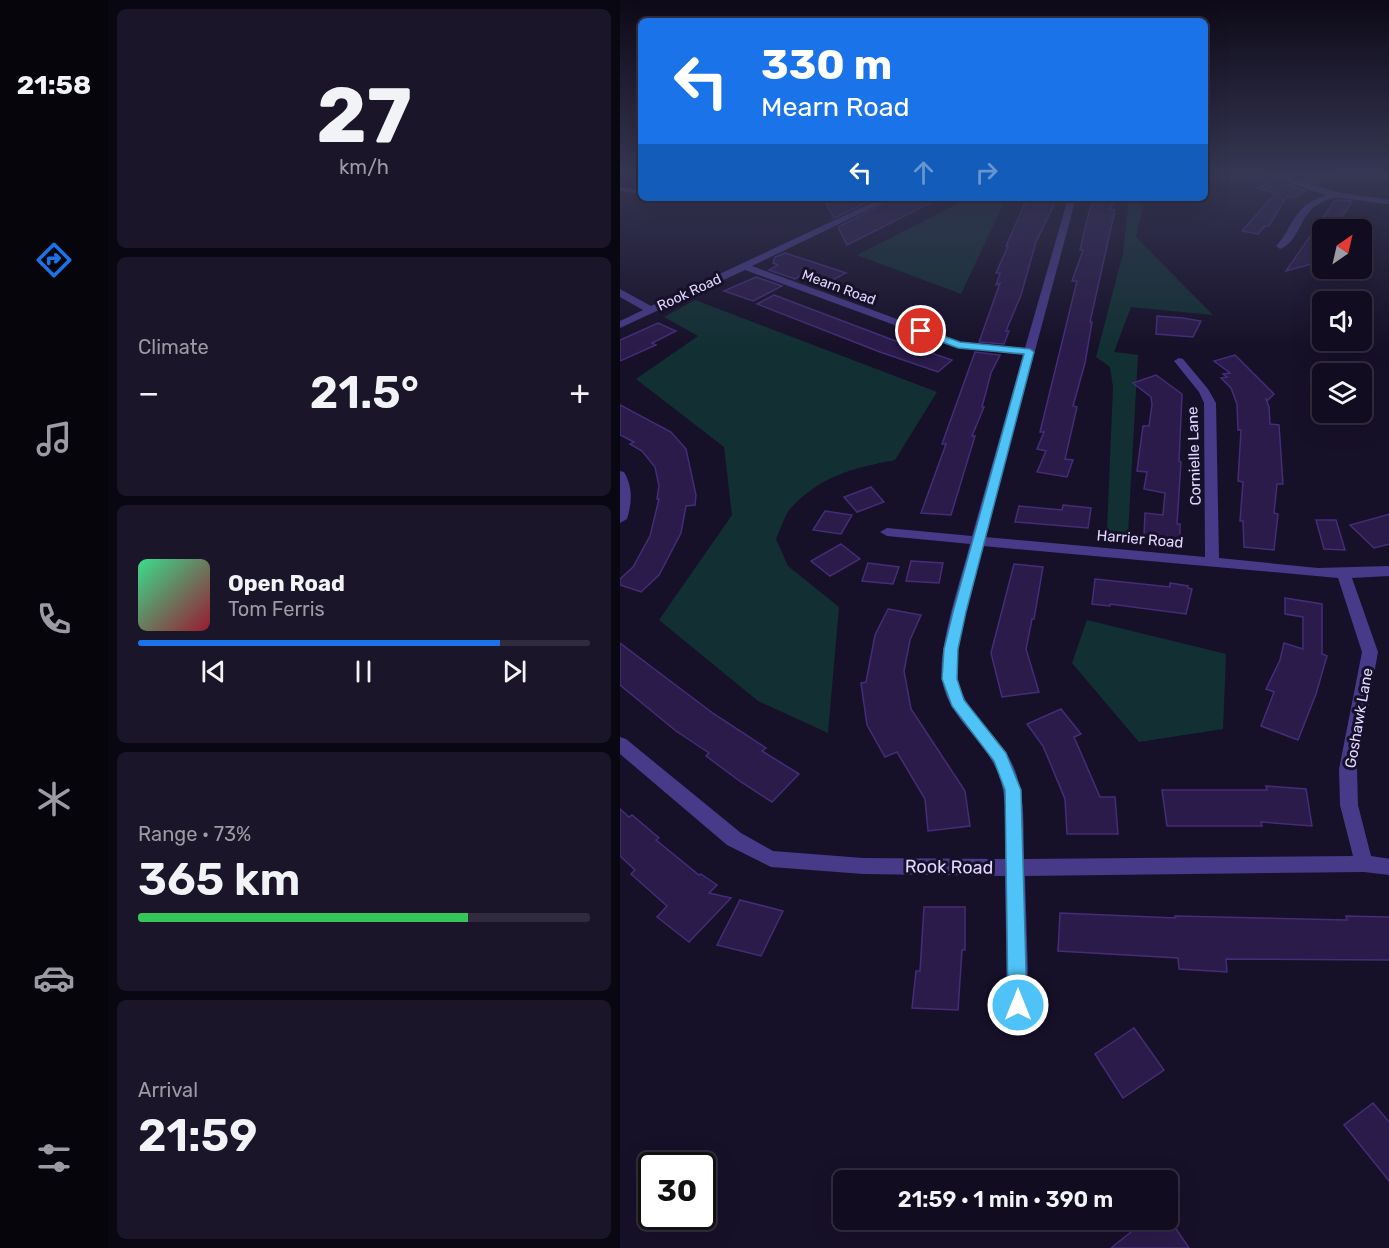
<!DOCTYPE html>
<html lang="en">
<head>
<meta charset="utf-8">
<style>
  body { margin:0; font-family:Rubik,sans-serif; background:#1a1528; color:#f1f3f6; height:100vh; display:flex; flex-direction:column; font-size:22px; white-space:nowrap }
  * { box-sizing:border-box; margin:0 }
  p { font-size:20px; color:#9c9ba4 }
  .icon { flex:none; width:33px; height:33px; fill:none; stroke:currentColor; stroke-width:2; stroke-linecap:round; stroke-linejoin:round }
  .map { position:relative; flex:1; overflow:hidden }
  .drawer { display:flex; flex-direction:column; gap:9px; padding:9px; background:#090711; width:512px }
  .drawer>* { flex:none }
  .guide { position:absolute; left:18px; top:18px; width:570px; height:183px; border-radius:9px; box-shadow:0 6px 24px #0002,0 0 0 2px #302c3d; background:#1a73e8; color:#fff; overflow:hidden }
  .needle { width:39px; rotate:34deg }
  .tools { position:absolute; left:692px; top:219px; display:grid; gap:12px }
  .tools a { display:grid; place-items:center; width:60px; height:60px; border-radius:9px; background:#110c1f; box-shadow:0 6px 24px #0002,0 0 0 2px #302c3d; font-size:30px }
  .speed { position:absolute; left:18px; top:1152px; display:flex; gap:12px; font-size:30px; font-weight:700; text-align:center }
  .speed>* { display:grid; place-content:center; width:78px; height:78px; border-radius:50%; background:#110c1f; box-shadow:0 6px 24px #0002,0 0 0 2px #302c3d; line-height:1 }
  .speed .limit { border:3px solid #111; border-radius:9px; background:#fff; color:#111 }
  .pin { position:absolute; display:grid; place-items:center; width:51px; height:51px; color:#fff; margin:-26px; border:3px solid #fff; border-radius:50%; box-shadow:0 2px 6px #0007 }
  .me { position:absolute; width:66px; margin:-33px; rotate:0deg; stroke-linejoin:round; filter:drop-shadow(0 0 4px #0008) }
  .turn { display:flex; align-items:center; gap:21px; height:126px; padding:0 24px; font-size:27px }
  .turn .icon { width:78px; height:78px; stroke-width:2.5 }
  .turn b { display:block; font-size:42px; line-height:51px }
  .lanes { display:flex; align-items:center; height:57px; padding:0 24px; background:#0003; justify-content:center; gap:30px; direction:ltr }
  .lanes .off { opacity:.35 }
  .big { font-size:45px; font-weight:600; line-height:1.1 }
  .drawer .widget { flex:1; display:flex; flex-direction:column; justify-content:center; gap:9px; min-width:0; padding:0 21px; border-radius:9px; background:#1a1528 }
  .drawer .dial { align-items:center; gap:0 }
  .dial b { font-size:78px; line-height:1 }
  .song { display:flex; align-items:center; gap:18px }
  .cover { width:72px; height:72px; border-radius:9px; background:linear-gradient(135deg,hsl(150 70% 55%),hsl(350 70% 35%)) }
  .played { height:6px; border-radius:3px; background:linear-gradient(90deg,#1a73e8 80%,#302c3d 80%) }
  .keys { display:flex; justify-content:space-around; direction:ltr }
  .heat { display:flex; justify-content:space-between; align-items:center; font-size:33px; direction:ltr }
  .charge { height:9px; border-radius:4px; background:linear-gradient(90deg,#34c759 73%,#302c3d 0) }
  .trip { position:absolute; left:213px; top:1170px; width:345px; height:60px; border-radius:9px; background:#110c1f; box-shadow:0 6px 24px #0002,0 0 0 2px #302c3d; font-weight:600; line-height:60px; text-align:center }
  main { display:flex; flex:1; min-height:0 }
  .tab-bar { display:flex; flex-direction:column; width:108px; justify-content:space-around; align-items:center; background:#07050c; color:#9c9ba4 }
  .tab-bar .icon { width:42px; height:42px }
  .tab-bar .on { color:#1a73e8 }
  .tab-bar b { font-size:27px; color:#f1f3f6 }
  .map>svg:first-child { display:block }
  .green { fill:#123033 }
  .building { fill:#2a1b4a; stroke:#442d77; stroke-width:1.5 }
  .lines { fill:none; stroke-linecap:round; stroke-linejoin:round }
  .street { fill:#463a89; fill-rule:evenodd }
  .route { fill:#4fc3f7; stroke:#337fa1; stroke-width:1.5 }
  .labels { text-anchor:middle; stroke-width:6; stroke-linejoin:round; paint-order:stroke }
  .far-street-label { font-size:14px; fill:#e1d7ff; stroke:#171029 }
  .street-label { font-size:15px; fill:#e1d7ff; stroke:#171029 }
  .near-street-label { font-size:18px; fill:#e1d7ff; stroke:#171029 }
</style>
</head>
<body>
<main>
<nav class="tab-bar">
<b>21:58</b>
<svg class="icon on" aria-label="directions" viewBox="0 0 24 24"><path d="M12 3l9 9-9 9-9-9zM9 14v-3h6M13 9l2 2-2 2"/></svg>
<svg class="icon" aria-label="music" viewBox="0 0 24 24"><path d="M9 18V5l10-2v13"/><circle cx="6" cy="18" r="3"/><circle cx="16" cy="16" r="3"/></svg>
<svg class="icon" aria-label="phone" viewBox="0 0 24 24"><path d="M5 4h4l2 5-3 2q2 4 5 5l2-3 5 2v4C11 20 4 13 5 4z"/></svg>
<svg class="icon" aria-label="climate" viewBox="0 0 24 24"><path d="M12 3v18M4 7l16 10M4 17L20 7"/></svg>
<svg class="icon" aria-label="car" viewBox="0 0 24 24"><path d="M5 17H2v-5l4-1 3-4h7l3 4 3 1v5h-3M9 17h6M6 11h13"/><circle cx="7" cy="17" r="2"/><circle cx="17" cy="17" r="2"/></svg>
<svg class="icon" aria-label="filters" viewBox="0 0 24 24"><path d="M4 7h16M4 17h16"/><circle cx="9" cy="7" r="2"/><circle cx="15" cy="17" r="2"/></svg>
</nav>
<section class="drawer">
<div class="widget dial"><b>27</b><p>km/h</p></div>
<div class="widget"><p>Climate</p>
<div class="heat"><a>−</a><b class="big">21.5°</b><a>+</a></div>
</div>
<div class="widget">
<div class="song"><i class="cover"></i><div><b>Open Road</b><p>Tom Ferris</p></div></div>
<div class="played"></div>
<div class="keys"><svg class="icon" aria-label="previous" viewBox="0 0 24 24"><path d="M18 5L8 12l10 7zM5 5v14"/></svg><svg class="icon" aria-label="pause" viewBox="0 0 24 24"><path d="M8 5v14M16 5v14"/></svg><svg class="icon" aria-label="next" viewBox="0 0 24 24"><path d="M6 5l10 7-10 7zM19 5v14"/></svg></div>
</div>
<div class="widget"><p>Range · 73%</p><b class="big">365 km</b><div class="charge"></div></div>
<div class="widget"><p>Arrival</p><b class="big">21:59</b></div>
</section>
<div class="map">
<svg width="770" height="1248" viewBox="0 0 770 1248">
  <rect width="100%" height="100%" fill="#171029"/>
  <!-- green -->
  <g class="green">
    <path d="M349,198h37l-45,96 -104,-39z"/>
    <path d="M509,198h16l-9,39 77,78 -82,-8 -17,45 24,3 -10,179 -21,-4 6,-143 -3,-20 -14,-10 27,-104z"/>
    <path d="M75,300l242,92 -42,68c-42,8 -75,16 -105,49 -6,8 -10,21 -14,30l12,27 51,41 -11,126 -70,-32 -99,-81 73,-105 -8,-68 -88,-68 62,-43 -34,-19z"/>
    <path d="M467,620l139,34 -3,75 -84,13 -67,-79z"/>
  </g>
  <!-- building -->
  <g class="building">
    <path d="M674,172h43l-20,12 -29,-9z"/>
    <path d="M655,180l31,11 -13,7 -6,-2 -18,30h-4l-7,8 -16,-3 34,-38 -19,-5z"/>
    <path d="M214,198h43l-43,20 -9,-16z"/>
    <path d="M275,198h45l-93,47 -9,-18z"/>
    <path d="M413,198h24l-21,44 -15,53 -15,36h3l-5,13 -25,-2 21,-59 -4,2 4,-12h-4l12,-27h-2l20,-45 5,1z"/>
    <path d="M475,198h20l-5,11 5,1 -25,112h2l-7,41 -12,43 4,1 -12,52 8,1 -6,17 -30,-5 9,-21 -9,-2 7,-17h-4l37,-151h-5l11,-31h-3l9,-38z"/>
    <path d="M715,200l17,1 -17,29h-13v31l-36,10z"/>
    <path d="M165,253l37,12 24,8 -17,9 -25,-8 -9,5 -26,-9 9,-5 -5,-2 2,-6z"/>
    <path d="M136,277l26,9 -29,15 -29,-10z"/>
    <path d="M154,295l119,45 59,20 -14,12 -58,-20 -123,-48z"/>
    <path d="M537,316l26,2 18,3 -8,16 -37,-3z"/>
    <path d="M38,323l18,8 -24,12 4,2 -36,16v-21z"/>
    <path d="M355,352l25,3 -9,18 -9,34h2l-12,29h3l-24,79 -30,-2 25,-69h-4z"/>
    <path d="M615,355l39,39 -6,6 -2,-1 3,8 1,17 9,1 4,59h-6l-3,29 4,1 -4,36 -30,-3 -1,-26h-3l3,-39 -5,-1 3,-51h-3l-1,-26 -6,-16 -10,-10 6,-1 -4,-3 7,-1 -16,-12z"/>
    <path d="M536,375l26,19 -3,67 2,1 -4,62h3v15l-36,-3 1,-23 18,2 2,-22 -21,-4 3,-17 -10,-1 6,-45h6l3,-21 -1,-8 -18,-14z"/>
    <path d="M0,405l51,27 15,17 10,46 -1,10 -9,1 -5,27 -22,42 -18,17 -21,-7v-6l13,-12 17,-31 9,-37h-2l2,-13 -4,-19 -13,-16 -12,-7 4,-2 -14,-7z"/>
    <path d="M251,487l13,15 -27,10 -13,-15z"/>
    <path d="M443,505l28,3 -3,20 -73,-6 4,-16 43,4z"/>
    <path d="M205,511l27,4 -11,19 -28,-4z"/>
    <path d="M770,514v30l-16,4 -24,-23z"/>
    <path d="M696,520h20l9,30 -21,-1z"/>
    <path d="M221,544l19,15 -30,17 -19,-15z"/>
    <path d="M291,561l32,2 -4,20 -33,-2z"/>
    <path d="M248,563l31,4 -6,17 -31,-3z"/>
    <path d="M394,564l29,3 -9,52h-2l-6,30 13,43 -37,5 -11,-44z"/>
    <path d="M475,579l75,8v-4l18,3v2l4,1 -6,25 -76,-10v2l-18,-2z"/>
    <path d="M665,598l37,6v50l5,2 -11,38 -18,46 -37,-14 13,-34 -8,-3 14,-29 4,-17 19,6v-32l-18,-3z"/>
    <path d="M268,609l33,6 -11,25 -6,31 7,38 54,82 5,35 -42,5 -3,-32 -28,-47 -12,5 -18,-32 -6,-42 5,-1 9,-47z"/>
    <path d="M0,643l94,71 52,34 -4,3 37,23 -27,28 -31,-20 -35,-26 3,-3 -33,-22 -56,-46z"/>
    <path d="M441,709l20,25 -7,3 26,60h15l3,37h-51l-2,-35 -22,-53 -16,-22z"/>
    <path d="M646,786l40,3 6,37 -51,-4 1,4h-95l-5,-36h105z"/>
    <path d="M0,809l9,8 3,-2 27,23 -3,2 43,35 2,-1 16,11 -8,8 22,5 -42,44 -32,-25 10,-11 -36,-32 4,-4 -15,-14z"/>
    <path d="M120,900l43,11 -22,45 -44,-11z"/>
    <path d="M304,907h41v43h-3l-4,60 -46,-2 4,-37h4z"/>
    <path d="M440,913l115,5v-2l172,4 -1,-4 44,1v43l-164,-1 1,13 -48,-3 -1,-11 -120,-7z"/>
    <path d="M514,1028l30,42 -41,28 -28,-44z"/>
    <path d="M753,1103l17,20v59l-46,-57z"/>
    <path d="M526,1220h24l19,28h-78z"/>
  </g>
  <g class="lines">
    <!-- street -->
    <g class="street">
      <path d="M638,172h12l70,21 50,7v4c-12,0 -49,-8 -57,-6 -37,9 -29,42 -53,51l-4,-3c12,-12 14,-25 25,-36 6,-8 16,-11 25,-15z"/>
      <path d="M0,187l21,3v4l-21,-3z"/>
      <path d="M262,198h11l-141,68 208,76 65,6 43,-150h8l-91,339 220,20 -1,-154 -5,-11 -25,-31 5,-3 4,1 25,30 8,14 3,155 99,10 72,-2v10l-38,2 26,74 -21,117 1,36 13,51 19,3v16l-26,-3 -339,4 4,129 -4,7 -7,4 -7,-4 -4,-7 -2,-129 -142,-2 -92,-7 -44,-22 -107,-91v-17l6,2 115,94 32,18 90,7 142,1c0,-32 5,-69 -13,-98 -16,-28 -46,-49 -50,-82 -4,-33 19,-100 28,-135l-83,-8 -7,-4 7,-4 85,8 51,-181 -69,-8 -209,-77 -125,58v-7l23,-11 -23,-13v-8l31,17zM363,546l355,32 24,74 -23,117 1,36 13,51 -329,3c-1,-36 3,-75 -18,-106 -16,-24 -42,-44 -48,-73 -6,-31 17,-101 25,-134z"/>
      <path d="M0,471l4,1c9,15 8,31 3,47l-7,4z"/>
    </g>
  </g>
  <!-- sky -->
  <linearGradient id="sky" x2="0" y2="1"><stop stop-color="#0d0917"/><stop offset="0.5" stop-color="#363754"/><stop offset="1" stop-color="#363754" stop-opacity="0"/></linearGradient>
  <rect width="770" height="347" fill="url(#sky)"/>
  <!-- route -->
  <path class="route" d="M301,328l39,14 70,7 4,3 -68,260 -8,37 -1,30 7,21 42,53 15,37 6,215 -3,7 -6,3 -7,-3 -3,-7 -3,-215 -11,-29 -42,-55 -10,-27 2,-30 9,-37 71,-258 -66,-6 -40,-15v-4z"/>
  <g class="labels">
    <!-- far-street labels -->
    <g class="far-street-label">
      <text transform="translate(219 287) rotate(20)" y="5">Mearn Road</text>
      <text transform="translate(69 292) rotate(-25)" y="5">Rook Road</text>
    </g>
    <!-- street labels -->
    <g class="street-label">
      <text transform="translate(574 456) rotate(-92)" y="5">Cornielle Lane</text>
      <text transform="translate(520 539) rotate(5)" y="5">Harrier Road</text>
      <text transform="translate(739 718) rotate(-80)" y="5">Goshawk Lane</text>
    </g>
    <!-- near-street labels -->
    <g class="near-street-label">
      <text transform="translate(329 867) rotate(1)" y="6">Rook Road</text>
    </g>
  </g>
</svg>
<div class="tools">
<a><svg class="needle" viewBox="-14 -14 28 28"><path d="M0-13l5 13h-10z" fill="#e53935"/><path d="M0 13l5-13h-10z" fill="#9c9ba4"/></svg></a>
<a><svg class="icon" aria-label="sound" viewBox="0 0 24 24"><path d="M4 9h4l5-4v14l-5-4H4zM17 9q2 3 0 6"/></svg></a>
<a><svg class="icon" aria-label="layers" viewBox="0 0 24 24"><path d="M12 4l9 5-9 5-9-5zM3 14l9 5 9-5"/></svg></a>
</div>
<div class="speed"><div class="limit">30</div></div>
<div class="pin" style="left:301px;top:331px;background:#d93025"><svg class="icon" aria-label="arrive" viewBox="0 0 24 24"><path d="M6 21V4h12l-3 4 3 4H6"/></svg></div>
<svg class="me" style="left:398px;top:1005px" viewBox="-20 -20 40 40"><circle r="17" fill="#4fc3f7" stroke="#fff" stroke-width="3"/><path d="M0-11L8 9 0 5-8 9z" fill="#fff"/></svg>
<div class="trip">21:59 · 1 min · 390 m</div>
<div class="guide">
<div class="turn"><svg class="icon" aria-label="left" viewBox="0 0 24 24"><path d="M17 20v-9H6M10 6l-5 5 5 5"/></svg><div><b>330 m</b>Mearn Road</div></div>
<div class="lanes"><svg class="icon" aria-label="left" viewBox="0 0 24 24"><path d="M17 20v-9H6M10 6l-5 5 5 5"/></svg><svg class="icon off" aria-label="ahead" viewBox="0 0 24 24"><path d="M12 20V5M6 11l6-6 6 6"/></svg><svg class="icon off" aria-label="right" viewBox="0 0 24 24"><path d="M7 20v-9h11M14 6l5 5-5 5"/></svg></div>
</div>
</div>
</main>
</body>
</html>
